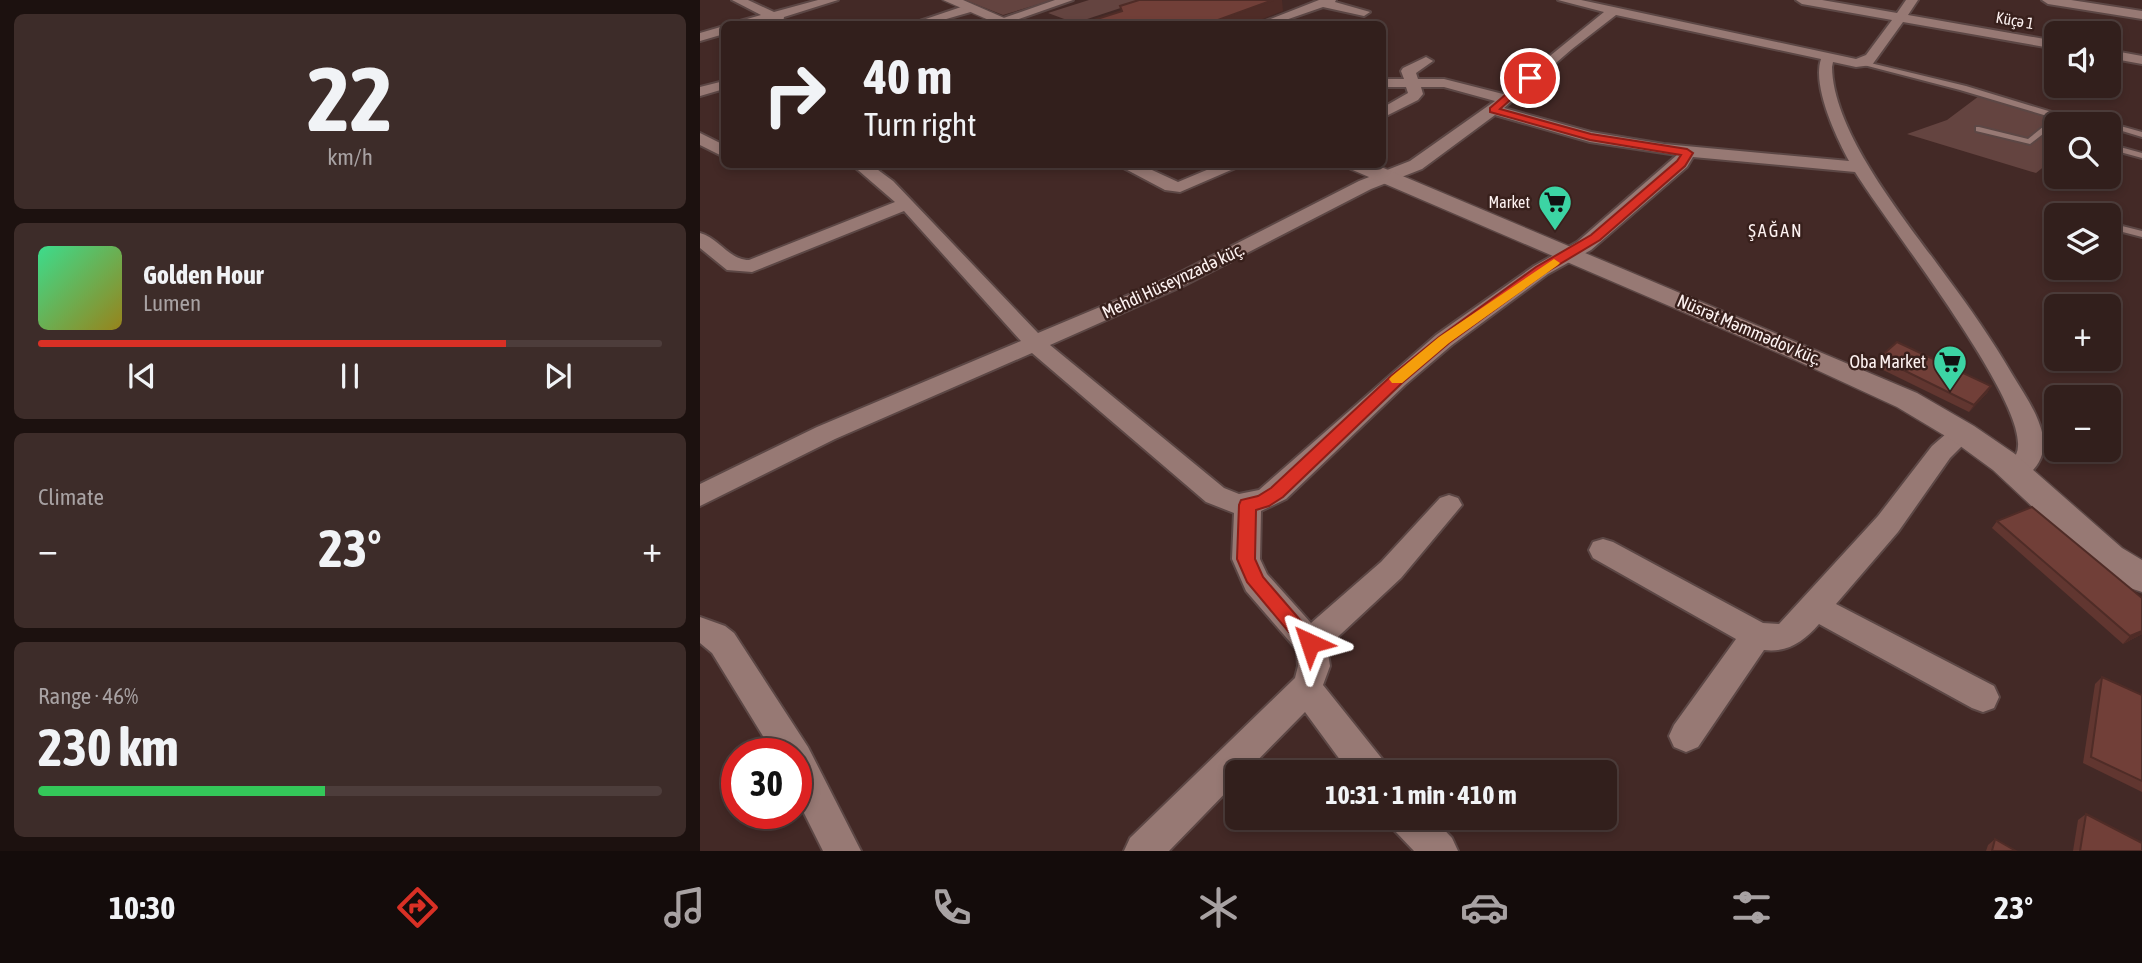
<!DOCTYPE html>
<html lang="en">
<head>
<meta charset="utf-8">
<style>
  body { margin:0; font-family:"Asap Condensed",sans-serif; background:#3d2c29; color:#f1f3f6; height:100vh; display:flex; flex-direction:column; font-size:26px; white-space:nowrap }
  * { box-sizing:border-box; margin:0 }
  p { font-size:23px; color:#a8a2a3 }
  .icon { flex:none; width:38px; height:38px; fill:none; stroke:currentColor; stroke-width:2; stroke-linecap:round; stroke-linejoin:round }
  .map { position:relative; flex:1; overflow:hidden }
  .panel { display:flex; flex-direction:column; gap:14px; padding:14px; background:#1c110f; width:700px }
  .panel>* { flex:none }
  .top-card { position:absolute; left:21px; top:21px; width:665px; height:147px; border-radius:10px; box-shadow:0 4px 10px #0003,0 0 0 2px #4d3d3b; background:#321f1c; color:#f1f3f6; overflow:hidden }
  .buttons { position:absolute; left:1344px; top:21px; display:grid; gap:14px }
  .buttons a { display:grid; place-items:center; width:77px; height:77px; border-radius:10px; background:#321f1c; box-shadow:0 4px 10px #0003,0 0 0 2px #4d3d3b; font-size:35px }
  .speed { position:absolute; left:21px; top:738px; display:flex; gap:14px; font-size:35px; font-weight:700; text-align:center }
  .speed>* { display:grid; place-content:center; width:91px; height:91px; border-radius:50%; background:#321f1c; box-shadow:0 4px 10px #0003,0 0 0 2px #4d3d3b; line-height:1 }
  .speed .limit { border:10px solid #d22; background:#fff; color:#111 }
  .pin { position:absolute; display:grid; place-items:center; width:60px; height:60px; color:#fff; margin:-30px; border:4px solid #fff; border-radius:50%; box-shadow:0 2px 7px #0007 }
  .me { position:absolute; width:77px; margin:-38px; rotate:318deg; stroke-linejoin:round; filter:drop-shadow(0 0 5px #0008) }
  .turn { display:flex; align-items:center; gap:24px; height:147px; padding:0 28px; font-size:32px }
  .turn .icon { width:91px; height:91px; stroke-width:2.5 }
  .turn b { display:block; font-size:49px; line-height:60px }
  .big { font-size:52px; font-weight:700; line-height:1.1 }
  .panel .tile { flex:1; display:flex; flex-direction:column; justify-content:center; gap:10px; min-width:0; padding:0 24px; border-radius:10px; background:#3d2c29 }
  .panel .dial { align-items:center; gap:0 }
  .dial b { font-size:91px; line-height:1 }
  .song { display:flex; align-items:center; gap:21px }
  .cover { width:84px; height:84px; border-radius:10px; background:linear-gradient(135deg,hsl(150 70% 55%),hsl(50 70% 35%)) }
  .played { height:7px; border-radius:4px; background:linear-gradient(90deg,#d93025 75%,#4d3d3b 75%) }
  .keys { display:flex; justify-content:space-around; direction:ltr }
  .heat { display:flex; justify-content:space-between; align-items:center; font-size:38px; direction:ltr }
  .charge { height:10px; border-radius:5px; background:linear-gradient(90deg,#34c759 46%,#4d3d3b 0) }
  .trip { position:absolute; left:525px; top:760px; width:392px; height:70px; border-radius:10px; background:#321f1c; box-shadow:0 4px 10px #0003,0 0 0 2px #4d3d3b; font-weight:700; line-height:70px; text-align:center }
  .menu { display:flex; height:112px; justify-content:space-around; align-items:center; background:#140c0b; color:#a8a2a3 }
  .menu .icon { width:49px; height:49px }
  .menu .selected { color:#d93025 }
  .menu b { font-size:32px; color:#f1f3f6 }
  main { display:flex; flex:1; min-height:0 }
  .map>svg:first-child { display:block }
  .green { fill:#644440 }
  .lines { fill:none; stroke-linecap:round; stroke-linejoin:round }
  .service-casing { stroke:#5c4745; stroke-width:4 }
  .minor-casing { stroke:#5c4745; stroke-width:4 }
  .tertiary-casing { stroke:#5c4745; stroke-width:3 }
  .service { fill:#977974; fill-rule:evenodd }
  .minor { fill:#977974; fill-rule:evenodd }
  .tertiary { fill:#977974; fill-rule:evenodd }
  .wall { fill:#613630 }
  .shaded-wall { fill:#4f2c27 }
  .building { fill:#713f38; stroke:#4f2c27; stroke-width:2 }
  .route { fill:#d93025; stroke:#8d1f18; stroke-width:2 }
  .slow { fill:#f59e0b }
  .labels { text-anchor:middle; stroke-width:5; stroke-linejoin:round; paint-order:stroke }
  .far-street-label { font-size:16px; fill:#fdf2f1; stroke:#38201c }
  .far-poi-label { font-size:16px; fill:#fdf2f1; stroke:#38201c; text-anchor:end }
  .far-quarter-label { font-size:18px; letter-spacing:2px; fill:#fdf2f1; stroke:#38201c }
  .street-label { font-size:18px; fill:#fdf2f1; stroke:#38201c }
  .poi-label { font-size:18px; fill:#fdf2f1; stroke:#38201c; text-anchor:end }
</style>
</head>
<body>
<main>
<section class="panel">
<div class="tile dial"><b>22</b><p>km/h</p></div>
<div class="tile">
<div class="song"><i class="cover"></i><div><b>Golden Hour</b><p>Lumen</p></div></div>
<div class="played"></div>
<div class="keys"><svg class="icon" aria-label="previous" viewBox="0 0 24 24"><path d="M18 5L8 12l10 7zM5 5v14"/></svg><svg class="icon" aria-label="pause" viewBox="0 0 24 24"><path d="M8 5v14M16 5v14"/></svg><svg class="icon" aria-label="next" viewBox="0 0 24 24"><path d="M6 5l10 7-10 7zM19 5v14"/></svg></div>
</div>
<div class="tile"><p>Climate</p>
<div class="heat"><a>−</a><b class="big">23°</b><a>+</a></div>
</div>
<div class="tile"><p>Range · 46%</p><b class="big">230 km</b><div class="charge"></div></div>
</section>
<div class="map">
<svg width="1442" height="851" viewBox="0 0 1442 851">
  <rect width="100%" height="100%" fill="#432926"/>
  <!-- green -->
  <g class="green">
    <path d="M265,0h87l-49,15z"/>
    <path d="M389,0h50l3,1 -67,22 -27,-10z"/>
    <path d="M1279,96l96,28h-19v33l-20,16 -129,-39 40,-14z"/>
  </g>
  <g class="lines">
    <!-- service casing -->
    <g class="service-casing">
      <g id="service">
        <path d="M1162,61l104,25 102,31 38,5 36,10v5l-33,-10v-3h-19l-29,-4 -31,24 -54,-13v-4h3l49,12 26,-21 -94,-28 -100,-26v-2z"/>
        <path d="M1409,144l33,9v5l-33,-9z"/>
        <path d="M1414,224l28,7v6l-31,-8v-4z"/>
      </g>
    </g>
    <!-- minor casing -->
    <g class="minor-casing">
      <g id="minor">
        <path d="M32,0h16l26,12 44,-12h20l-54,17 -1,5 -45,2 2,-3 21,-6z"/>
        <path d="M355,0h18l-68,24h-5l-5,-3z"/>
        <path d="M619,0h17l-1,2 35,10 -6,4 -41,-9 -49,17h-16z"/>
        <path d="M858,0h23l275,59 10,-4 26,-35 -90,-16 -6,-4h26l75,13 9,-13h12l-10,15 148,26v8l-153,-27 -31,43 -16,2 -23,-5 -1,5c1,67 76,156 114,209 24,32 46,64 66,98 12,20 26,39 31,62 4,20 -9,40 -28,45l-9,-2 -4,-7c6,-10 16,-14 16,-26 4,-52 -130,-221 -163,-274l-162,-15 -6,10 -96,83 -43,24 -96,71 -47,40 -119,114 -25,12 -1,48 7,15 44,49 70,-61 59,-64 9,-3 9,3 4,7 -61,73 -74,69 3,19 -7,19 60,75 5,12h-39l-44,-60 -59,60h-9v9l-68,70h-45l6,-13 165,-160 3,-12 -1,-16 -51,-59 -14,-32 2,-46 -28,-11 -174,-149 -197,86 -135,67v-22l117,-57 204,-86 -117,-130 -152,61 -25,-2 -27,-22v-15c19,5 29,27 49,27l146,-58 -44,-38h19l23,17 145,152 131,-55 190,-97 51,-20 85,-60 -51,-14h-23l2,7 -5,6 -36,18v-10l26,-15 -2,-6h-24v-8h22l-3,-8 2,-3 23,-11 7,4 -17,12 2,6h26l59,15 101,-82zM916,15l205,44c-9,27 15,78 28,102l-185,-17 -73,-12 -87,-24 68,-59zM795,115l95,27 87,13 -100,87 -43,24 -98,69 -177,155 -20,4 -15,-6 -174,-143 133,-59 188,-97 51,-20z"/>
        <path d="M1342,0h29l71,11v8l-94,-15z"/>
        <path d="M270,4l6,4 -2,3 -45,13h-18z"/>
        <path d="M24,26v8l-24,7v-8z"/>
        <path d="M1409,50l33,6v8l-33,-6z"/>
        <path d="M24,81v8l-24,7v-9z"/>
        <path d="M0,133l24,12v12l-24,-12z"/>
        <path d="M416,164h23l39,18 43,-18h24l-65,28 -15,-2z"/>
        <path d="M1263,424l9,3 3,6 -25,25 -52,74 -62,72 158,82 5,11 -5,11 -11,4 -11,-4 -153,-84c-15,17 -31,29 -55,26l-66,97 -12,5 -12,-5 -5,-11 5,-11 62,-86 -143,-81 -4,-8 4,-8 10,-3 10,3 150,81 16,1 99,-108 54,-70 22,-19z"/>
        <path d="M0,617l25,9 9,7 74,114 53,104h-38l-27,-54v-43h-22l-62,-101 -12,-10z"/>
        <path d="M689,817h43l20,21 6,13h-44l-20,-21z"/>
      </g>
    </g>
    <!-- tertiary casing -->
    <g class="tertiary-casing">
      <g id="tertiary">
        <path d="M243,0h20l55,24h-20z"/>
        <path d="M645,164h29l543,229 57,33 41,28 107,94 20,12v32l-12,-4 -32,-20 -105,-98 -41,-30 -55,-33 -104,-48 -445,-191z"/>
      </g>
    </g>
    <!-- service -->
    <use href="#service" class="service"/>
    <!-- minor -->
    <use href="#minor" class="minor"/>
    <!-- tertiary -->
    <use href="#tertiary" class="tertiary"/>
  </g>
  <!-- wall -->
  <g class="wall">
    <path d="M1179,358l112,28 -4,7 -18,19 -94,-46z"/>
    <path d="M1297,521l145,113 -19,10 -131,-116z"/>
    <path d="M1402,677l40,18v97l-59,-29 12,-79z"/>
    <path d="M1386,814l56,37h-69l5,-31z"/>
    <path d="M1295,839l21,12h-30l2,-6z"/>
  </g>
  <!-- shaded-wall -->
  <g class="shaded-wall">
    <path d="M573,0h9l1,11 -33,13h-43z"/>
    <path d="M1291,386l-4,7 -18,19 5,-7z"/>
    <path d="M1442,631v3l-19,10 7,-8z"/>
  </g>
  <!-- building -->
  <g class="building">
    <path d="M439,0h134l-66,24h-126l41,-13 -2,-5z"/>
    <path d="M1197,342l94,44 -17,19 -95,-47z"/>
    <path d="M1332,507l110,91v33l-12,5 -133,-115z"/>
    <path d="M1402,677l40,18v86l-51,-24z"/>
    <path d="M1386,814l56,29v8h-62z"/>
    <path d="M1295,839l21,12h-24z"/>
  </g>
  <!-- route -->
  <path class="route" d="M827,76l8,2 -35,31 91,25 96,15 6,4 -8,13 -85,74 -55,33 -96,70 -47,40 -119,114 -14,9 -13,4 -1,49 8,18 57,66 -3,6 -7,3 -7,-3 -56,-67 -10,-23 2,-54 2,-5 17,-4 13,-8 120,-112 48,-39 97,-70 55,-32 86,-74 4,-6 -91,-15 -100,-28v-4z"/>
  <!-- slow -->
  <path class="slow" d="M854,259l6,4 -2,2 -109,78 -47,40h-10l-3,-4 3,-3 47,-39z"/>
  <!-- icons -->
  <defs>
    <g id="supermarket-pin" transform="scale(1.75)"><path d="M0 17L-7.5 6A9.5 9.5 0 1 1 7.5 6Z" fill="#3cd4a4" stroke="#38201c"/><path d="M-6-5.5h2.5l.6 2H6L4.5 2H-2.5L-4.4-4H-6ZM-1.5 3.2a1.3 1.3 0 1 0 .1 0ZM3 3.2a1.3 1.3 0 1 0 .1 0Z" fill="#111"/></g>
  </defs>
  <g fill-rule="evenodd">
    <use href="#supermarket-pin" x="855" y="202"/>
    <use href="#supermarket-pin" x="1250" y="362"/>
  </g>
  <g class="labels">
    <!-- far-street labels -->
    <g class="far-street-label">
      <text transform="translate(1315 20) rotate(10)" y="6">Küçə 1</text>
    </g>
    <!-- far-poi labels -->
    <g class="far-poi-label">
      <text x="830" y="208">Market</text>
    </g>
    <!-- far-quarter labels -->
    <g class="far-quarter-label">
      <text x="1076" y="237">ŞAĞAN</text>
    </g>
    <!-- street labels -->
    <g class="street-label">
      <text transform="translate(473 281) rotate(-25)" y="6">Mehdi Hüseynzadə küç.</text>
      <text transform="translate(1049 330) rotate(23)" y="6">Nüsrət Məmmədov küç.</text>
    </g>
    <!-- poi labels -->
    <g class="poi-label">
      <text x="1226" y="368">Oba Market</text>
    </g>
  </g>
</svg>
<div class="buttons">
<a><svg class="icon" aria-label="sound" viewBox="0 0 24 24"><path d="M4 9h4l5-4v14l-5-4H4zM17 9q2 3 0 6"/></svg></a>
<a><svg class="icon" aria-label="search" viewBox="0 0 24 24"><circle cx="10" cy="10" r="6"/><path d="M15 15l6 6"/></svg></a>
<a><svg class="icon" aria-label="layers" viewBox="0 0 24 24"><path d="M12 4l9 5-9 5-9-5zM3 14l9 5 9-5"/></svg></a>
<a>+</a>
<a>−</a>
</div>
<div class="speed"><div class="limit">30</div></div>
<div class="pin" style="left:830px;top:78px;background:#d93025"><svg class="icon" aria-label="arrive" viewBox="0 0 24 24"><path d="M6 21V4h12l-3 4 3 4H6"/></svg></div>
<svg class="me" style="left:610px;top:643px" viewBox="-20 -20 40 40"><path d="M0-17L14 15 0 8-14 15z" fill="#d93025" stroke="#fff" stroke-width="4"/></svg>
<div class="trip">10:31 · 1 min · 410 m</div>
<div class="top-card">
<div class="turn"><svg class="icon" aria-label="right" viewBox="0 0 24 24"><path d="M7 20v-9h11M14 6l5 5-5 5"/></svg><div><b>40 m</b>Turn right</div></div>
</div>
</div>
</main>
<nav class="menu">
<b>10:30</b>
<svg class="icon selected" aria-label="directions" viewBox="0 0 24 24"><path d="M12 3l9 9-9 9-9-9zM9 14v-3h6M13 9l2 2-2 2"/></svg>
<svg class="icon" aria-label="music" viewBox="0 0 24 24"><path d="M9 18V5l10-2v13"/><circle cx="6" cy="18" r="3"/><circle cx="16" cy="16" r="3"/></svg>
<svg class="icon" aria-label="phone" viewBox="0 0 24 24"><path d="M5 4h4l2 5-3 2q2 4 5 5l2-3 5 2v4C11 20 4 13 5 4z"/></svg>
<svg class="icon" aria-label="climate" viewBox="0 0 24 24"><path d="M12 3v18M4 7l16 10M4 17L20 7"/></svg>
<svg class="icon" aria-label="car" viewBox="0 0 24 24"><path d="M5 17H2v-5l4-1 3-4h7l3 4 3 1v5h-3M9 17h6M6 11h13"/><circle cx="7" cy="17" r="2"/><circle cx="17" cy="17" r="2"/></svg>
<svg class="icon" aria-label="filters" viewBox="0 0 24 24"><path d="M4 7h16M4 17h16"/><circle cx="9" cy="7" r="2"/><circle cx="15" cy="17" r="2"/></svg>
<b>23°</b>
</nav>
</body>
</html>
